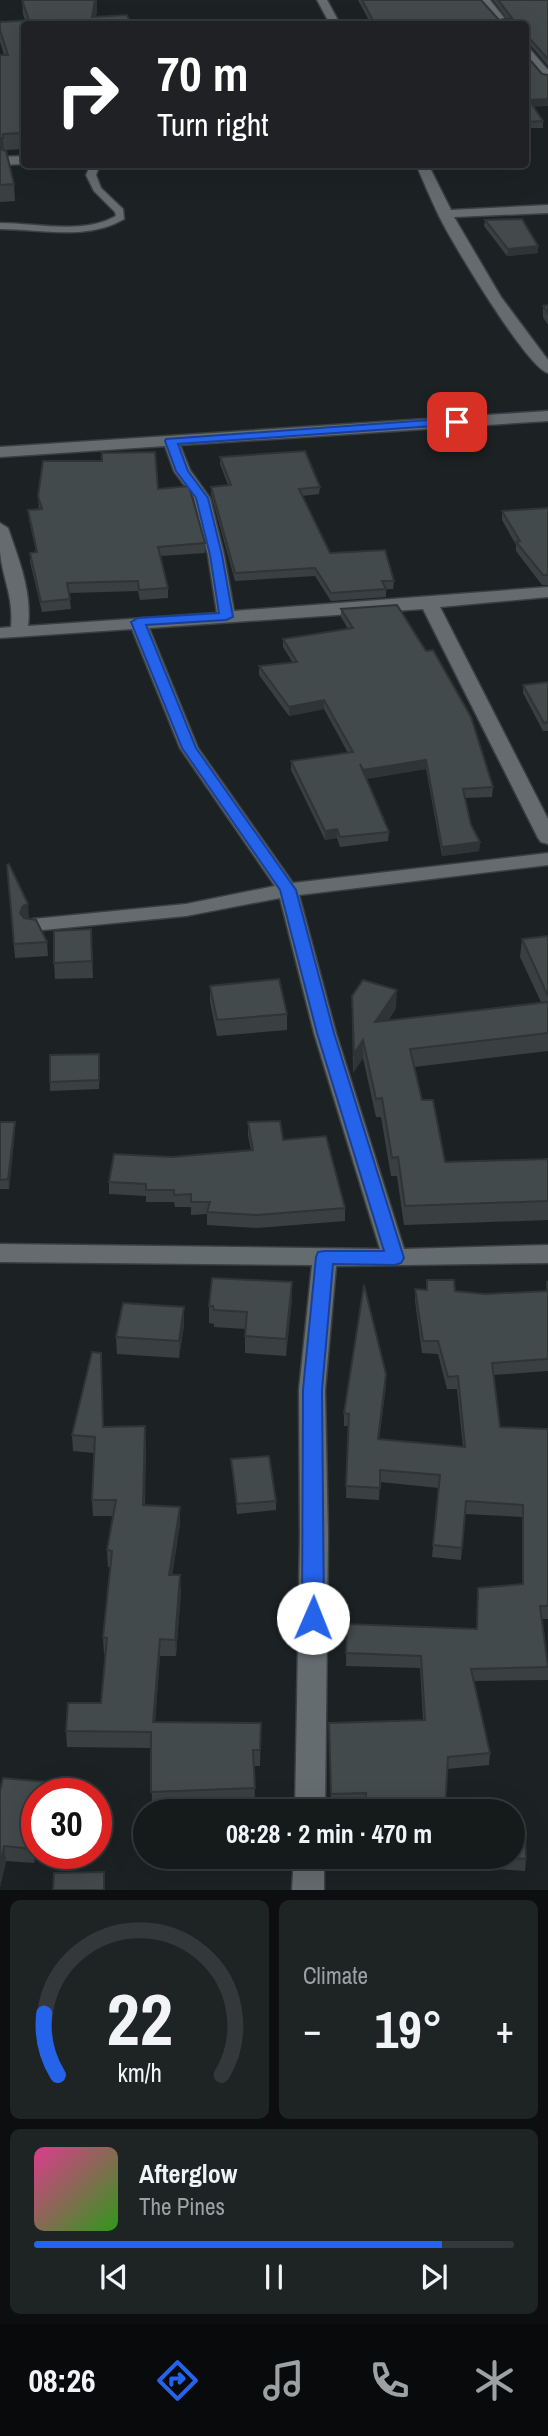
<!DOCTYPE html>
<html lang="en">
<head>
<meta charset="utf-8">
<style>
  body { margin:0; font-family:"Archivo Narrow",sans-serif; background:#1e2324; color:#f1f3f6; height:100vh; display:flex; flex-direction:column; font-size:26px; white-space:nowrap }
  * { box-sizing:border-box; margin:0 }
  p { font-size:23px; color:#9da1a3 }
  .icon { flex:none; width:38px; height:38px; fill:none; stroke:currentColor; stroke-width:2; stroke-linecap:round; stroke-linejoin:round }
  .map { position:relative; height:1890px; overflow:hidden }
  .sheet { display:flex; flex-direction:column; gap:10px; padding:10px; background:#0c0e0f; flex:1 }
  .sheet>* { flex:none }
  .guide { position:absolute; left:21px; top:21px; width:508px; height:147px; border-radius:7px; box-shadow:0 7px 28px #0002,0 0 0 2px #34383a; background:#202124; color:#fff; overflow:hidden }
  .speed { position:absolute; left:21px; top:1778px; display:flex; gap:14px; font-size:35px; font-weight:700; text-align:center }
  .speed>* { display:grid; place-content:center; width:91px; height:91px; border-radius:50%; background:#151a1b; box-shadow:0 7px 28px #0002,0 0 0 2px #34383a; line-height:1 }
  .speed .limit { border:10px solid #d22; background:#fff; color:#111 }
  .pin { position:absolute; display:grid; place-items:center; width:60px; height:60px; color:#fff; margin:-30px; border-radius:14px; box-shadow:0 4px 10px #0006 }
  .me { position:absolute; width:77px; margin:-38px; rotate:1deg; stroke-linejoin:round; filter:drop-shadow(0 0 5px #0008) }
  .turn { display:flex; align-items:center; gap:24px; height:147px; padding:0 21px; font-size:32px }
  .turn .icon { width:91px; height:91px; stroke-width:2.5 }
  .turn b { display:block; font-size:49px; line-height:60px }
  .big { font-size:52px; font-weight:700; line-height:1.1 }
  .sheet .card { flex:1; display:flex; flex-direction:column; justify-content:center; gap:10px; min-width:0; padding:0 24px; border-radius:10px; background:#1e2324 }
  .sheet .dial { align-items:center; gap:0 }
  .dial svg { height:182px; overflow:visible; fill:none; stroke:#34383a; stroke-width:7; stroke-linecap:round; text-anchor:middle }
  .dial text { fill:#f1f3f6; stroke:none }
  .song { display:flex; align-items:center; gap:21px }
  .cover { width:84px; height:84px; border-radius:10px; background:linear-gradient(135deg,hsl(330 70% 55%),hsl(110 70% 35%)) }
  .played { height:7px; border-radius:4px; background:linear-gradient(90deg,#2563eb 85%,#34383a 85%) }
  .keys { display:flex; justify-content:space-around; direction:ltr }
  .heat { display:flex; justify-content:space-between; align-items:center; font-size:38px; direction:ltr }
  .sheet .tiles { flex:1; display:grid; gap:10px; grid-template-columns:1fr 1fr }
  .card:last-child { grid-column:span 2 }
  .trip { position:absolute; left:133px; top:1799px; width:392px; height:70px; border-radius:35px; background:#151a1b; box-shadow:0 7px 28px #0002,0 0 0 2px #34383a; font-weight:700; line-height:70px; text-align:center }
  .menu { display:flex; height:112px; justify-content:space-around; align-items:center; background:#080a0b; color:#9da1a3 }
  .menu .icon { width:49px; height:49px }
  .menu .selected { color:#2563eb }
  .menu b { font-size:32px; color:#f1f3f6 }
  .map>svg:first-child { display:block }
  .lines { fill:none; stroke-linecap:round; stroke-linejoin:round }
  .lane-casing { stroke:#3a3f41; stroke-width:3 }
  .street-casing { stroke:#3a3f41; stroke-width:3 }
  .lane { fill:#656c6f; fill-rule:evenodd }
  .street { fill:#656c6f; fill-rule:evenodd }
  .wall { fill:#3a4041 }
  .shaded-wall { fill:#2f3435 }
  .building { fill:#434a4c; stroke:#2f3435; stroke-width:2 }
  .route { fill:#2563eb; stroke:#184099; stroke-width:2 }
</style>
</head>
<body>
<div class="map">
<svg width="548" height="1890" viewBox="0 0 548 1890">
  <rect width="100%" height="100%" fill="#1c2224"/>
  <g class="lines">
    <!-- lane casing -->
    <g class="lane-casing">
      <path id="lane" d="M91,164h9l-4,11 5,13 22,21 1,10c-36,22 -84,10 -124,10v-6c36,0 83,12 116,-7l-1,-4 -21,-21 -8,-16z"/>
    </g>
    <!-- street casing -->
    <g class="street-casing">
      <g id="street">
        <path d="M317,0h10l13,24h-10z"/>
        <path d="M479,0h11l19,24h-10z"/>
        <path d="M525,47l4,1 19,22v10l-4,-1 -19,-22z"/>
        <path d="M24,156v8l-24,1v-8z"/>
        <path d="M416,164h12l23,46 97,-5v8l-94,4 47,80 47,63v13c-21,-5 -99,-135 -110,-159 -7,-15 -15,-33 -22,-50z"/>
        <path d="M548,411v10l-368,24 10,25 20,28 14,57 10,56 314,-24v10l-108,10 108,212v25l-7,-2 -3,-4 -115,-229 -274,19 49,120 95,135 255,-30v12l-249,30 37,138 68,216 144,-4v18l-212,3 -11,124 3,146 -3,275h-30l5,-275 -1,-146 13,-125 -312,-3v-18l380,5 -66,-216 -34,-135 -94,18 -153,15 -7,-2 -3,-4 3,-4 7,-2 153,-15 89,-18 -95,-138 -48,-119 -132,9v-10l11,-1c3,-31 -9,-49 -11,-76 0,-9 0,-19 0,-28l8,5c11,32 24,64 20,98l189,-13 -9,-58 -14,-57 -20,-27 -9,-25 -165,11v-10z"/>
        <path d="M294,1857h30v33h-32z"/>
      </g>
    </g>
    <!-- lane -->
    <use href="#lane" class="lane"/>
    <!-- street -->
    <use href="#street" class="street"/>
  </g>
  <!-- wall -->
  <g class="wall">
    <path d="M22,0h75v10l-1,6 -72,8v125l-19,1 9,34 1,17 -15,1v-147h4l-4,-13v-12l25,-10 -2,-6z"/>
    <path d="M358,0h123l18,20 8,-1 -14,-19h55v66l-17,-20 -6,-1v-21h-154z"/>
    <path d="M525,54l9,53 9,14v7h-18z"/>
    <path d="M485,220l53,33 -31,3 -23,-30z"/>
    <path d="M548,305v20l-5,-8v-11z"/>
    <path d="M220,457l100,30 -1,7 -17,2 28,57 64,28 -1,8h-7v8l-55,4 -16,-25 -80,5 -24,-87v-7l17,-2 -8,-21z"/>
    <path d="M158,489l47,54v10l-44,3 7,32v10l-28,2 -2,-9 -69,2 2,16 -29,3 -12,-50v-9l6,-1 -7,-32 -1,-10 11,-1 -1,-13z"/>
    <path d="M548,508v77h-6l-26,-34v-6l-14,-25v-9z"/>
    <path d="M341,609l152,178 -1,10 -27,1 6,27 9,17 -1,9 -37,5 -16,-87 -60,10 23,53 -1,9 -48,6 -3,-9 -12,2 -34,-70v-9l57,-8 -24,-44 -35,7 -30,-41v-9l34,-3 -10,-16v-8l65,-10 -7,-12z"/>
    <path d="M548,682v49h-5l-20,-38v-8z"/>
    <path d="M7,865l22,52 -2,1 20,24 1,14 -33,2z"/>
    <path d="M91,929l2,49 -38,1 -1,-16z"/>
    <path d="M548,936v115l-134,16 8,33 23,62 103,-3v61l-144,5 -7,-49h-6l-10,-59h-5l-13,-59 -10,15 -1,-77 44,12 -8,13 153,-19 -21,-45 2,-18z"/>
    <path d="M210,986l77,28v16l-70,6 -7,-34z"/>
    <path d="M100,1063l-1,26 -49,2v-9z"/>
    <path d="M0,1122l15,9 -6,58h-9z"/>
    <path d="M248,1122l35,18 62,68v13l-88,7 -50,-3v-11l-16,1v-8h-16l-1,-5h-28v-6l-37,-2v-12l63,-25 79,-7 -3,-15z"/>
    <path d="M427,1280l28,11 30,3 61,-3 1,-9h1v89l-54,4 6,52 48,2v190h-6l6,48v13l-74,1 16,72 -1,12 -42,4 -82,36 -34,1 -2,-83 94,-3 -3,-52 -74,-2 1,-42 130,5 1,-41 44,-4v-67l-57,-3 -4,46 -29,-3 7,-69 -59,-6 -1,18 -33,-2 2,-72h-4v-13l42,-39v12l-7,54 84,7 -6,-58h-10l-9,-35 -16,-1 -7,-52v-12l11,1z"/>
    <path d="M292,1282v17l-6,57 -41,-3v-24l-31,-2v-3l-5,-1v-17z"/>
    <path d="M184,1307v18l-5,33 -62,-4 -1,-17z"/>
    <path d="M103,1427l43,15 -1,63 35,19 -8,51 9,16 -5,65h-16l-5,66 106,1 -1,43h-6l1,38 -103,4 -1,-60 -84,-1 -1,-16 35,-28 4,-49h-1l-1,-17 8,-70h-3l-1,-17 6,-34h-20l-1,-16 2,-47 -21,-2 -1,-16z"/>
    <path d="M231,1459l45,42v9l-39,4z"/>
    <path d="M46,1782l1,12h-10v57l-3,12 -28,-2 -6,26v-96z"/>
    <path d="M362,1857h151l13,2 -1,12 -82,-6 -1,6 -80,-7z"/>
  </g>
  <!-- shaded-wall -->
  <g class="shaded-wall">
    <path d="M95,0h2v10l-3,14 -2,-7z"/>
    <path d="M548,99v7l-19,1v-7z"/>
    <path d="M0,138h3l1,16 -4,1z"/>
    <path d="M538,246v7l-31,3 1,-7z"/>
    <path d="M324,700v9l-35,7v-9z"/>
    <path d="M426,760v9l-63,10v-9z"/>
    <path d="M337,829v9l-12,2v-9z"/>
    <path d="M480,842l-1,9 -37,5v-9z"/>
    <path d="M28,904l1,13 -5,2 -4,-6 3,-7z"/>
    <path d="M397,990l-1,18 -21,32v-18z"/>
    <path d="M363,1040v18l-10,15 1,-19z"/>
    <path d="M15,1122v9l-6,58 -1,-10z"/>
    <path d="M292,1282v17l-6,57v-17z"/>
    <path d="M184,1307v18l-5,33v-17z"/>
    <path d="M386,1374v12l-9,66 1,-13z"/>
    <path d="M145,1426l1,16 -2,79 -1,-16z"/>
    <path d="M180,1507v17l-10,67 -1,-16z"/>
    <path d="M180,1575l1,16 -5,65 -1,-16z"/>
    <path d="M160,1639v17l-6,82 -1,-16z"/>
    <path d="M37,1830v21l-3,12 -1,-14z"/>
    <path d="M4,1846l2,15 -6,26v-21z"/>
  </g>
  <!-- building -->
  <g class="building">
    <path d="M22,0h73l-3,17 35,-2 4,9h-107v109l-21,1v4h-3v-83h8l-8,-25v-8l29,-2z"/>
    <path d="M362,0h119l18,20 13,-2 -14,-18h50v59l-17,-19 -6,-1v-15h-150z"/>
    <path d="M525,54l17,20 6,1v24l-19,1 14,21 -18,1z"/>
    <path d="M0,149l6,2 8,33 -14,1z"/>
    <path d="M522,219l16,27 -30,3 -23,-29z"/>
    <path d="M548,305v8l-5,-7z"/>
    <path d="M305,451l15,36 -21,2 31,64 55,-3 9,31h-12l4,8 -55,4 -16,-25 -80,5 -24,-86 20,-2 -11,-28z"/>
    <path d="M155,452l3,37 31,-3 16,57 -47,4 10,41 -29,2 -1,-9 -71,2 3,16 -29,3 -11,-49 7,-1 -9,-42 14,-1 -4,-13 5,-35h59v-8z"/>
    <path d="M548,508v67h-5l-27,-33 4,-1 -18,-30z"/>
    <path d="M397,605l29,46 7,-1 38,67 22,70 -30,2 8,36 9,17 -38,5 -16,-87 -63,10 -3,-6 29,68 -49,5 -3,-8 -12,2 -34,-70 62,-9 -29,-52 -35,7 -30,-41 38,-4 -14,-23 70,-11 -12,-19z"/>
    <path d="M548,682v40l-4,1 -21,-38z"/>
    <path d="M9,864l19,40 -5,2 -3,7 4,5 12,2 11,22 -33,2 -7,-79z"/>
    <path d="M91,929l1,32 -38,2v-32z"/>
    <path d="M548,936v60l-26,-57z"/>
    <path d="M279,979l8,35 -70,6 -7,-34z"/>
    <path d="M363,980l34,10 -22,32 173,-20v31l-138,16 12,51h11l12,62 103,-3v42l-143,5 -7,-49 -6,1 -10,-60 -6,1 -13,-59 -9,14 -2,-58z"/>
    <path d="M99,1054v26l-49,2v-27z"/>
    <path d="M280,1121l3,19 43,-4 19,72 -88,7 -50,-3 3,-10h-19v-8l-17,1v-5h-28v-6l-37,-2 5,-28 58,3 81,-7 -5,-28z"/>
    <path d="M0,1122h15l-7,57 -8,1z"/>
    <path d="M212,1278l80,4 -6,57 -41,-3 2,-24 -33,-2 -1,-4h-4z"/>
    <path d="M427,1280h27l1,11 30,3 62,-3v-9h1v77l-56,4 8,64 48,2v177h-8l8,61 -77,2 19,84 -42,4 -3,54h-80l1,-18 -35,1 -2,-71 96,-3 -4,-64 -75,-3 1,-29 130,5 1,-41 45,-4v-79l-57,-4 -4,47 -29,-3 7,-70 -60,-5v18l-34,-2 3,-72 -5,-1 20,-128 22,89 -8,65 87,8 -7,-71 -10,1 -10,-36h-15l-8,-52 12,1z"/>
    <path d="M123,1303l61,4 -5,34 -63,-4z"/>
    <path d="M92,1352l9,1 2,74 42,-1 -2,79 37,2 -11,68h11l-5,65 -15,-1 -7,83 108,1 -1,27h-7l2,38 -104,4v-60l-85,-1 2,-28h33l6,-65 -4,-1 9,-86 -5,-1 9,-50h-24l3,-63 -23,-2z"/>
    <path d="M269,1456l7,45 -39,3 -6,-45z"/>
    <path d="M3,1778l43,4 -2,12h-7v36l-4,19 -29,-3 -4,20v-75z"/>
    <path d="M513,1831l12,1 1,27 -28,-2h15z"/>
    <path d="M419,1857h24v2z"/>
    <path d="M104,1872v18h-51l1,-17z"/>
  </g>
  <!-- route -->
  <path class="route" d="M457,418l4,1v5l-283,20 10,27 20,27 14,57 11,62 -7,3 -80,5 50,123 100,142 38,143 70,225 -3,5 -6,2 -62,-1 -11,126 2,228 -3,7 -8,2 -8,-2 -3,-7 1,-228 13,-133 2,-5 7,-1h59l-67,-218 -37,-143 -98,-142 -51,-126 7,-4 81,-5 -9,-58 -14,-57 -20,-27 -11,-30 1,-2z"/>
</svg>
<div class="speed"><div class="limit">30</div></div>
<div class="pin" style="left:457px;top:422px;background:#d93025"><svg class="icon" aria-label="arrive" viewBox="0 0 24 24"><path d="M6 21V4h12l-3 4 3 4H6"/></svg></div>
<svg class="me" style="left:313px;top:1618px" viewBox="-20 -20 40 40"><circle r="19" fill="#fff"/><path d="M0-13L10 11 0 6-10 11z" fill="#2563eb"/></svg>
<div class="trip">08:28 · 2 min · 470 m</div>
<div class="guide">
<div class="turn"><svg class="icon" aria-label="right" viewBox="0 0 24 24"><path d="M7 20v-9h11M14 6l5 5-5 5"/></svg><div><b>70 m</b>Turn right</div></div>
</div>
</div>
<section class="sheet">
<div class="tiles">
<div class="card dial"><svg viewBox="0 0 100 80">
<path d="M14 69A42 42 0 1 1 86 69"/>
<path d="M14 69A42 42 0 0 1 8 42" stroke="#2563eb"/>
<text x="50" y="56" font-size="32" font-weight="700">22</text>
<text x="50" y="72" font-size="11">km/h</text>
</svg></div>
<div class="card"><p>Climate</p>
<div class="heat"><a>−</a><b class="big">19°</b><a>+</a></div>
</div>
<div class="card">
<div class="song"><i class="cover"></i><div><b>Afterglow</b><p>The Pines</p></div></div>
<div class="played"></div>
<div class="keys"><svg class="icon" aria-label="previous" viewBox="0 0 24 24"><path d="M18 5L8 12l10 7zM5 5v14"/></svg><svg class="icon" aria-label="pause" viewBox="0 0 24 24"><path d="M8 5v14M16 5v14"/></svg><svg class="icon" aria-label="next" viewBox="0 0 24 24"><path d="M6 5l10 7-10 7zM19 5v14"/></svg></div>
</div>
</div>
</section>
<nav class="menu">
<b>08:26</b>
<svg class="icon selected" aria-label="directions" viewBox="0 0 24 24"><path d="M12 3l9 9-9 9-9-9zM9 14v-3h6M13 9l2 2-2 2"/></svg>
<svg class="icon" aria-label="music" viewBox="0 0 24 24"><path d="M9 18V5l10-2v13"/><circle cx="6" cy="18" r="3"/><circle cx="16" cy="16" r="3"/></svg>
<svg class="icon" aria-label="phone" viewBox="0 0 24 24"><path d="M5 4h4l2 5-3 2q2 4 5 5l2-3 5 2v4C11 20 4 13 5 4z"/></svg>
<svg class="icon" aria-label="climate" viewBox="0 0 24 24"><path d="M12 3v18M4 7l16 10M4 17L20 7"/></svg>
</nav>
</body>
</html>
